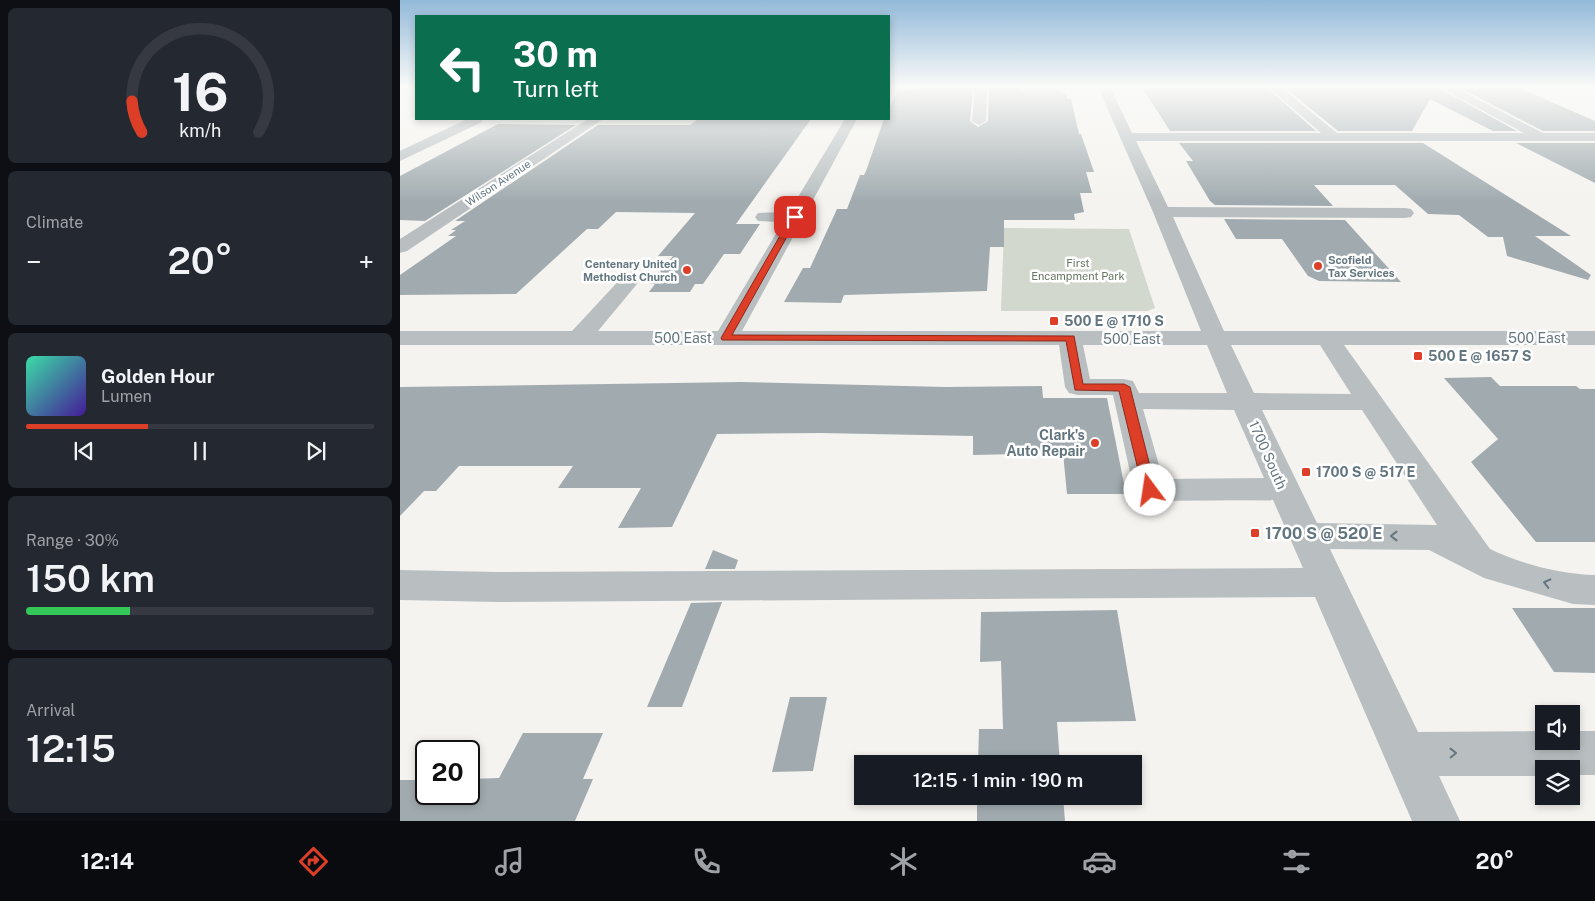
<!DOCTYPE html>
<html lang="en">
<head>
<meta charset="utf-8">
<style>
  body { margin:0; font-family:"Public Sans",sans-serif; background:#242831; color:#f1f3f6; height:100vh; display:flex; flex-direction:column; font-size:19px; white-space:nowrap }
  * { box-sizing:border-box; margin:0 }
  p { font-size:16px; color:#9ea1a6 }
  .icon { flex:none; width:28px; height:28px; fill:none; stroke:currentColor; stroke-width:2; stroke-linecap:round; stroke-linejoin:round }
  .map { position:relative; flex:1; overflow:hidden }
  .side { display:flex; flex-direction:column; gap:8px; padding:8px; background:#0d0f14; width:400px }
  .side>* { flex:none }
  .guide { position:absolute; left:15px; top:15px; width:475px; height:105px; border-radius:0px; box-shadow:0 2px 8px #0003; background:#0b6e4f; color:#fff; overflow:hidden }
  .controls { position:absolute; left:1135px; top:705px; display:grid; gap:10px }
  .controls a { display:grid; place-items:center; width:45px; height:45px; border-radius:0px; background:#171b24; box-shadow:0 2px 8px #0003; font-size:25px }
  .speed { position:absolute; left:15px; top:740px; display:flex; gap:10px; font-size:25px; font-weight:700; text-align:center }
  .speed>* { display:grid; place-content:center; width:65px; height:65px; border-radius:50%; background:#171b24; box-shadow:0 2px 8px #0003; line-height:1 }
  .speed .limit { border:2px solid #111; border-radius:8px; background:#fff; color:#111 }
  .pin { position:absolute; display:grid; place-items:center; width:42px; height:42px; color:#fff; margin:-21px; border-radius:10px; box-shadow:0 2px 8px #0006 }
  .me { position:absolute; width:55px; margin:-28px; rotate:346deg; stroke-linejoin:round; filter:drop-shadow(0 0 4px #0008) }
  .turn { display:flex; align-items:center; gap:18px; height:105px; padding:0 15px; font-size:22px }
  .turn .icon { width:65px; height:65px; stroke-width:2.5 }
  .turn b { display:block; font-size:35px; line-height:42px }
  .big { font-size:38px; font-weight:600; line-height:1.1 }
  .side .tile { flex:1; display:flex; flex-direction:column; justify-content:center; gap:8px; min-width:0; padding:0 18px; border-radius:8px; background:#242831 }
  .side .dial { align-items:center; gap:0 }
  .dial svg { height:130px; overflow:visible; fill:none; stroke:#363941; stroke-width:7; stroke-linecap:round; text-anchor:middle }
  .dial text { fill:#f1f3f6; stroke:none }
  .song { display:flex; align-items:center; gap:15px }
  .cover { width:60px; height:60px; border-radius:8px; background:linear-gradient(135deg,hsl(160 70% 55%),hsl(260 70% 35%)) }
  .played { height:5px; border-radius:2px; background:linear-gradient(90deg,#dc3e27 35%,#363941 35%) }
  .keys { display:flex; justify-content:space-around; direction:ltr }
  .heat { display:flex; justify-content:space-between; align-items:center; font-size:28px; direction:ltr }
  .charge { height:8px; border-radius:4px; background:linear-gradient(90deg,#34c759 30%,#363941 0) }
  .trip { position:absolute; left:454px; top:755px; width:288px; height:50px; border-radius:0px; background:#171b24; box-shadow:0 2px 8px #0003; font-weight:600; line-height:50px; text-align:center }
  .tabs { display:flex; height:80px; justify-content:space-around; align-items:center; background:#090b0e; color:#9ea1a6 }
  .tabs .icon { width:35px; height:35px }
  .tabs .selected { color:#dc3e27 }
  .tabs b { font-size:22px; color:#f1f3f6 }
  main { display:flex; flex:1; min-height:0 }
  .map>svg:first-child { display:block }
  .green { fill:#d3d8cf }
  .building { fill:#a1abaf }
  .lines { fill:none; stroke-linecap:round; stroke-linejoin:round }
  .minor { fill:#b9bfc1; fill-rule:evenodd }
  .oneway { stroke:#63767f }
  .route { fill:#dc3e27; stroke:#8f2819 }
  .poi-dot { fill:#dc3e27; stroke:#fff; stroke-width:2 }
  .labels { text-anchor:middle; stroke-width:5; stroke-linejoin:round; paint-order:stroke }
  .far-street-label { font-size:11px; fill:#63767f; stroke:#fff }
  .far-poi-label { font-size:11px; font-weight:bold; fill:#63767f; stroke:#fff; text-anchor:start }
  .far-park-label { font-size:11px; fill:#687762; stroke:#fff }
  .poi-label { font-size:14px; font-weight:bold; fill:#63767f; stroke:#fff; text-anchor:start }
  .street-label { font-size:14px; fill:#63767f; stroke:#fff }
  .near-poi-label { font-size:16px; font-weight:bold; fill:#63767f; stroke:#fff; text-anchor:start }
</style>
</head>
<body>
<main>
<section class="side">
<div class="tile dial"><svg viewBox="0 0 100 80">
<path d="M14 69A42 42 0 1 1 86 69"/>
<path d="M14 69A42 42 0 0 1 8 50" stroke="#dc3e27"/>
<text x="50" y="56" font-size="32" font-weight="700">16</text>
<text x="50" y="72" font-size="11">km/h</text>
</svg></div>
<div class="tile"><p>Climate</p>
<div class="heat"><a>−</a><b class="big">20°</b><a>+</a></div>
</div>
<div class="tile">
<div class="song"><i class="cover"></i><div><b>Golden Hour</b><p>Lumen</p></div></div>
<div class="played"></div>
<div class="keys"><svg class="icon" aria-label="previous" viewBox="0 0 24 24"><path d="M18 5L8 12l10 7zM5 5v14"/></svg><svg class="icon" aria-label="pause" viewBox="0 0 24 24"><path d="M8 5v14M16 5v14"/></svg><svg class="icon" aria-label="next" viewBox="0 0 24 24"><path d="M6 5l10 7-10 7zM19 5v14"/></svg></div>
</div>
<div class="tile"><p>Range · 30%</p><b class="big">150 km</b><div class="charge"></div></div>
<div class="tile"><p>Arrival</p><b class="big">12:15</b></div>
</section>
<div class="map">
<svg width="1195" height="821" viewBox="0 0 1195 821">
  <rect width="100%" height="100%" fill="#f4f3ef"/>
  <!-- green -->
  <path class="green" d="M604,228l125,1 26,79 -8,3h-146z"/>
  <!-- building -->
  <g class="building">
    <path d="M522,87h51l-3,34 8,6 10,-6 1,-34h31l1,3h40l1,2h3l3,7h3l8,35h2l13,38h-8l6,21h-12l4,19 -10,2 1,6h-71v27h-14l-3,44 -143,4 -3,8 -57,-1 19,-34h7l27,-59h10l13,-34h4l2,-4 18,-52h5v-11l9,-18 23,-1z"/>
    <path d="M742,87h124l50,44h-146z"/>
    <path d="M884,87h153l80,44h-24l-63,-32 -18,32h-74z"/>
    <path d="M1058,87h59l78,34v10h-52z"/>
    <path d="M298,119h113l-75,105h24l-20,30h-16l-21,30h-8l-5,8h-41l6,-8h-5l23,-28h-15l37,-43 -79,-1 -18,17h-11l-71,65 -116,1v-20l56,-39h-8l8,-6h-5l14,-9h-10l143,-96h92z"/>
    <path d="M98,124l78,1 -151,96 -25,-1v-44z"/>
    <path d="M779,143h244l148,93h-36l56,39 -3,5 -81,-24 -4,-19h-15l-29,-22 -31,-1 -33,-29h-81l19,21 -118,-1 -5,-4 -24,-40h7z"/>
    <path d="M1116,143h79v40z"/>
    <path d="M824,219l121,1 56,62 -82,-1 -11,-5 -26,-37h-46z"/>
    <path d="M1091,377l9,9h76l4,3h15v153h-59l-65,-80 27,-23 -54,-61z"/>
    <path d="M341,382l205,5 96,-1 1,12h64l19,96h-59l-4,-41 -90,2v-19l-153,-3 -103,1 -45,93 -54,1 23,-40h-83l15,-22h-114l-23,25h-12l-24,25v-129z"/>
    <path d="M313,550l25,10 -3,9h-30z"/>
    <path d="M322,602l-40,105h-35l44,-104z"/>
    <path d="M1112,608h83v65l-41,-1z"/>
    <path d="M717,610l19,111 -79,1 3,42h-82l1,-35h24l-2,-68 -21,1 1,-50z"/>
    <path d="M390,697h37l-14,74 -41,1z"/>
    <path d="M123,733h80l-20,46h10l-18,42h-175v-41h26v14h43v-15l30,-1z"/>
    <path d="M577,796h86l2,25h-88z"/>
  </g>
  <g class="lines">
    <!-- minor -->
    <g class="minor">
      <path d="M575,87h12l-1,34 -7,4 -7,-4z"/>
      <path d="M698,87h12l22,46h189l-53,-46h13l56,46h187l-85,-46h15l89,46h52v8h-459l32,66 237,1 6,1 3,4 -3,4 -6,1 -232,-1 51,114h371v14h-251l146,204c31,15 70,25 105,26v30l-22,-1 -89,-26 -55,-28 -99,-1 88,183 126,-1v10h27v-10h24v44h-24v-6h-27v7h-105l21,45h-48l-97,-224 -818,5 -97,-2v-30l97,2 806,-4 -30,-68 -123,1 -11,-3 -5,-8 -21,-95h-35l-9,-2 -4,-6 -6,-42h-659v-14h172l53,-57 7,-2 7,2 3,4 -44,53h120l65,-109 -25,-1 -3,-4 3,-4 31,-1 56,-93h12l-115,212h459l-48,-119zM683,345h124l20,48h-88l-6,-12 -9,-2h-34zM831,345h89l31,49 -97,-1zM743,409l91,1 30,68 -101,1zM862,410h100l75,115 -120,-2z"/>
      <path d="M67,119h16l-1,3 -82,39v-10z"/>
      <path d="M188,119h15l-196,132 -7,2v-14z"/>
    </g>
  </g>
  <!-- one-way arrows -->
  <defs><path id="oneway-chevron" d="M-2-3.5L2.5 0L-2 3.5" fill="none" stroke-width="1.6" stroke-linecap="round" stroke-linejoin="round" transform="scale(1.25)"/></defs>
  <g class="oneway">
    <use href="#oneway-chevron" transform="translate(994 536) rotate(-180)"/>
    <use href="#oneway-chevron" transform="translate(1147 583) rotate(-166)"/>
    <use href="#oneway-chevron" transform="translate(1053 753) rotate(-1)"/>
  </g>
  <!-- sky -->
  <linearGradient id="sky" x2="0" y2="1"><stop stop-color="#92b9d9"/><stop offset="0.43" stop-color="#fafaf8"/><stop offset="1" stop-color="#fafaf8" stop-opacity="0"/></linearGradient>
  <rect width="1195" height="202" fill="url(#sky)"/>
  <!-- route -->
  <path class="route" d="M392,215l6,2 -66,118 342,1 9,48h41l6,3 26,103 -2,3h-9l-2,-3 -24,-99 -44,-1 -9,-49 -344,-1 -1,-2z"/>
  <!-- markers -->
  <g class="poi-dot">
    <circle cx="918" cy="266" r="5"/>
    <circle cx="287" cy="270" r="5"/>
    <rect x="649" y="316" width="10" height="10" rx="2.5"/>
    <rect x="1013" y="351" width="10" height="10" rx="2.5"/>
    <circle cx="695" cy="443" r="5"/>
    <rect x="901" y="467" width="10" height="10" rx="2.5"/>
    <rect x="850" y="528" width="10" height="10" rx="2.5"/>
  </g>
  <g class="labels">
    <!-- far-street labels -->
    <g class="far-street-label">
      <text transform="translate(98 183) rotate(-33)" y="4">Wilson Avenue</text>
    </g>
    <!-- far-poi labels -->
    <g class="far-poi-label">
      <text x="928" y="264">Scofield<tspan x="928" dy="13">Tax Services</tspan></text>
      <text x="277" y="268" text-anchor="end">Centenary United<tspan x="277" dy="13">Methodist Church</tspan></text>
    </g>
    <!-- far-park labels -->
    <g class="far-park-label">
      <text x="678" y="267">First<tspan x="678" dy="13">Encampment Park</tspan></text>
    </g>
    <!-- poi labels -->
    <g class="poi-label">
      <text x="664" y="326">500 E @ 1710 S</text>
      <text x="1028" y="361">500 E @ 1657 S</text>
      <text x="685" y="440" text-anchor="end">Clark's<tspan x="685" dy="16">Auto Repair</tspan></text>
      <text x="916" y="477">1700 S @ 517 E</text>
    </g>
    <!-- street labels -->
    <g class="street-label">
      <text x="283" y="343">500 East</text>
      <text x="1137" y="343">500 East</text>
      <text x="732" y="344">500 East</text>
      <text transform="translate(868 455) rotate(66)" y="5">1700 South</text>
    </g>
    <!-- near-poi labels -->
    <g class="near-poi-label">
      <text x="865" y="539">1700 S @ 520 E</text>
    </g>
  </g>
</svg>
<div class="controls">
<a><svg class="icon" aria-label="sound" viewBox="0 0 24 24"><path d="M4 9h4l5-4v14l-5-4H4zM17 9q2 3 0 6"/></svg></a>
<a><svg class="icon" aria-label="layers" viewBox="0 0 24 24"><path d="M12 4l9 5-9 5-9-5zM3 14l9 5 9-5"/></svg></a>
</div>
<div class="speed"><div class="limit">20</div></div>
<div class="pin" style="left:395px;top:217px;background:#d93025"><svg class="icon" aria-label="arrive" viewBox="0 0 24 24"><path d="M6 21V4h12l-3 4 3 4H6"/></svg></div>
<svg class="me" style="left:750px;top:490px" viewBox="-20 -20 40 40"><circle r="19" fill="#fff"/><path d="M0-13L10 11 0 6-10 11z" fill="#dc3e27"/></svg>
<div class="trip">12:15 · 1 min · 190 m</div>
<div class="guide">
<div class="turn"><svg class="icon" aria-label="left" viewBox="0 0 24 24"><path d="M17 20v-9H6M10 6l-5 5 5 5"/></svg><div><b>30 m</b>Turn left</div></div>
</div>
</div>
</main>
<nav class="tabs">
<b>12:14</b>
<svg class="icon selected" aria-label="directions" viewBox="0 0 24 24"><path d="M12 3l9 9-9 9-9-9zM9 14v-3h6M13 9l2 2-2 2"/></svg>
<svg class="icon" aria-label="music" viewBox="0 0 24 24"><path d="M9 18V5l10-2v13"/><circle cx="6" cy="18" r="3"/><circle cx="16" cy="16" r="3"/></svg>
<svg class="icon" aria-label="phone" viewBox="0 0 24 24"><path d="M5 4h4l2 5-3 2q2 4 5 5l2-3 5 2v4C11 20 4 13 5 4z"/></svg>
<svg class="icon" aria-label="climate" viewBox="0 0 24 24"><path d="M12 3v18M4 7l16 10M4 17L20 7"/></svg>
<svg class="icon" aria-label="car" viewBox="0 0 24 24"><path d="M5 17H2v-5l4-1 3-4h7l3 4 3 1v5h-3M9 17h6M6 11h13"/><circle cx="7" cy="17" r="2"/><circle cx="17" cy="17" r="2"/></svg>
<svg class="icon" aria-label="filters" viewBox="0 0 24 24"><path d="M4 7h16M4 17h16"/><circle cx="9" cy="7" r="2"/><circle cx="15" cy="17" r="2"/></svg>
<b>20°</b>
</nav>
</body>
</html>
